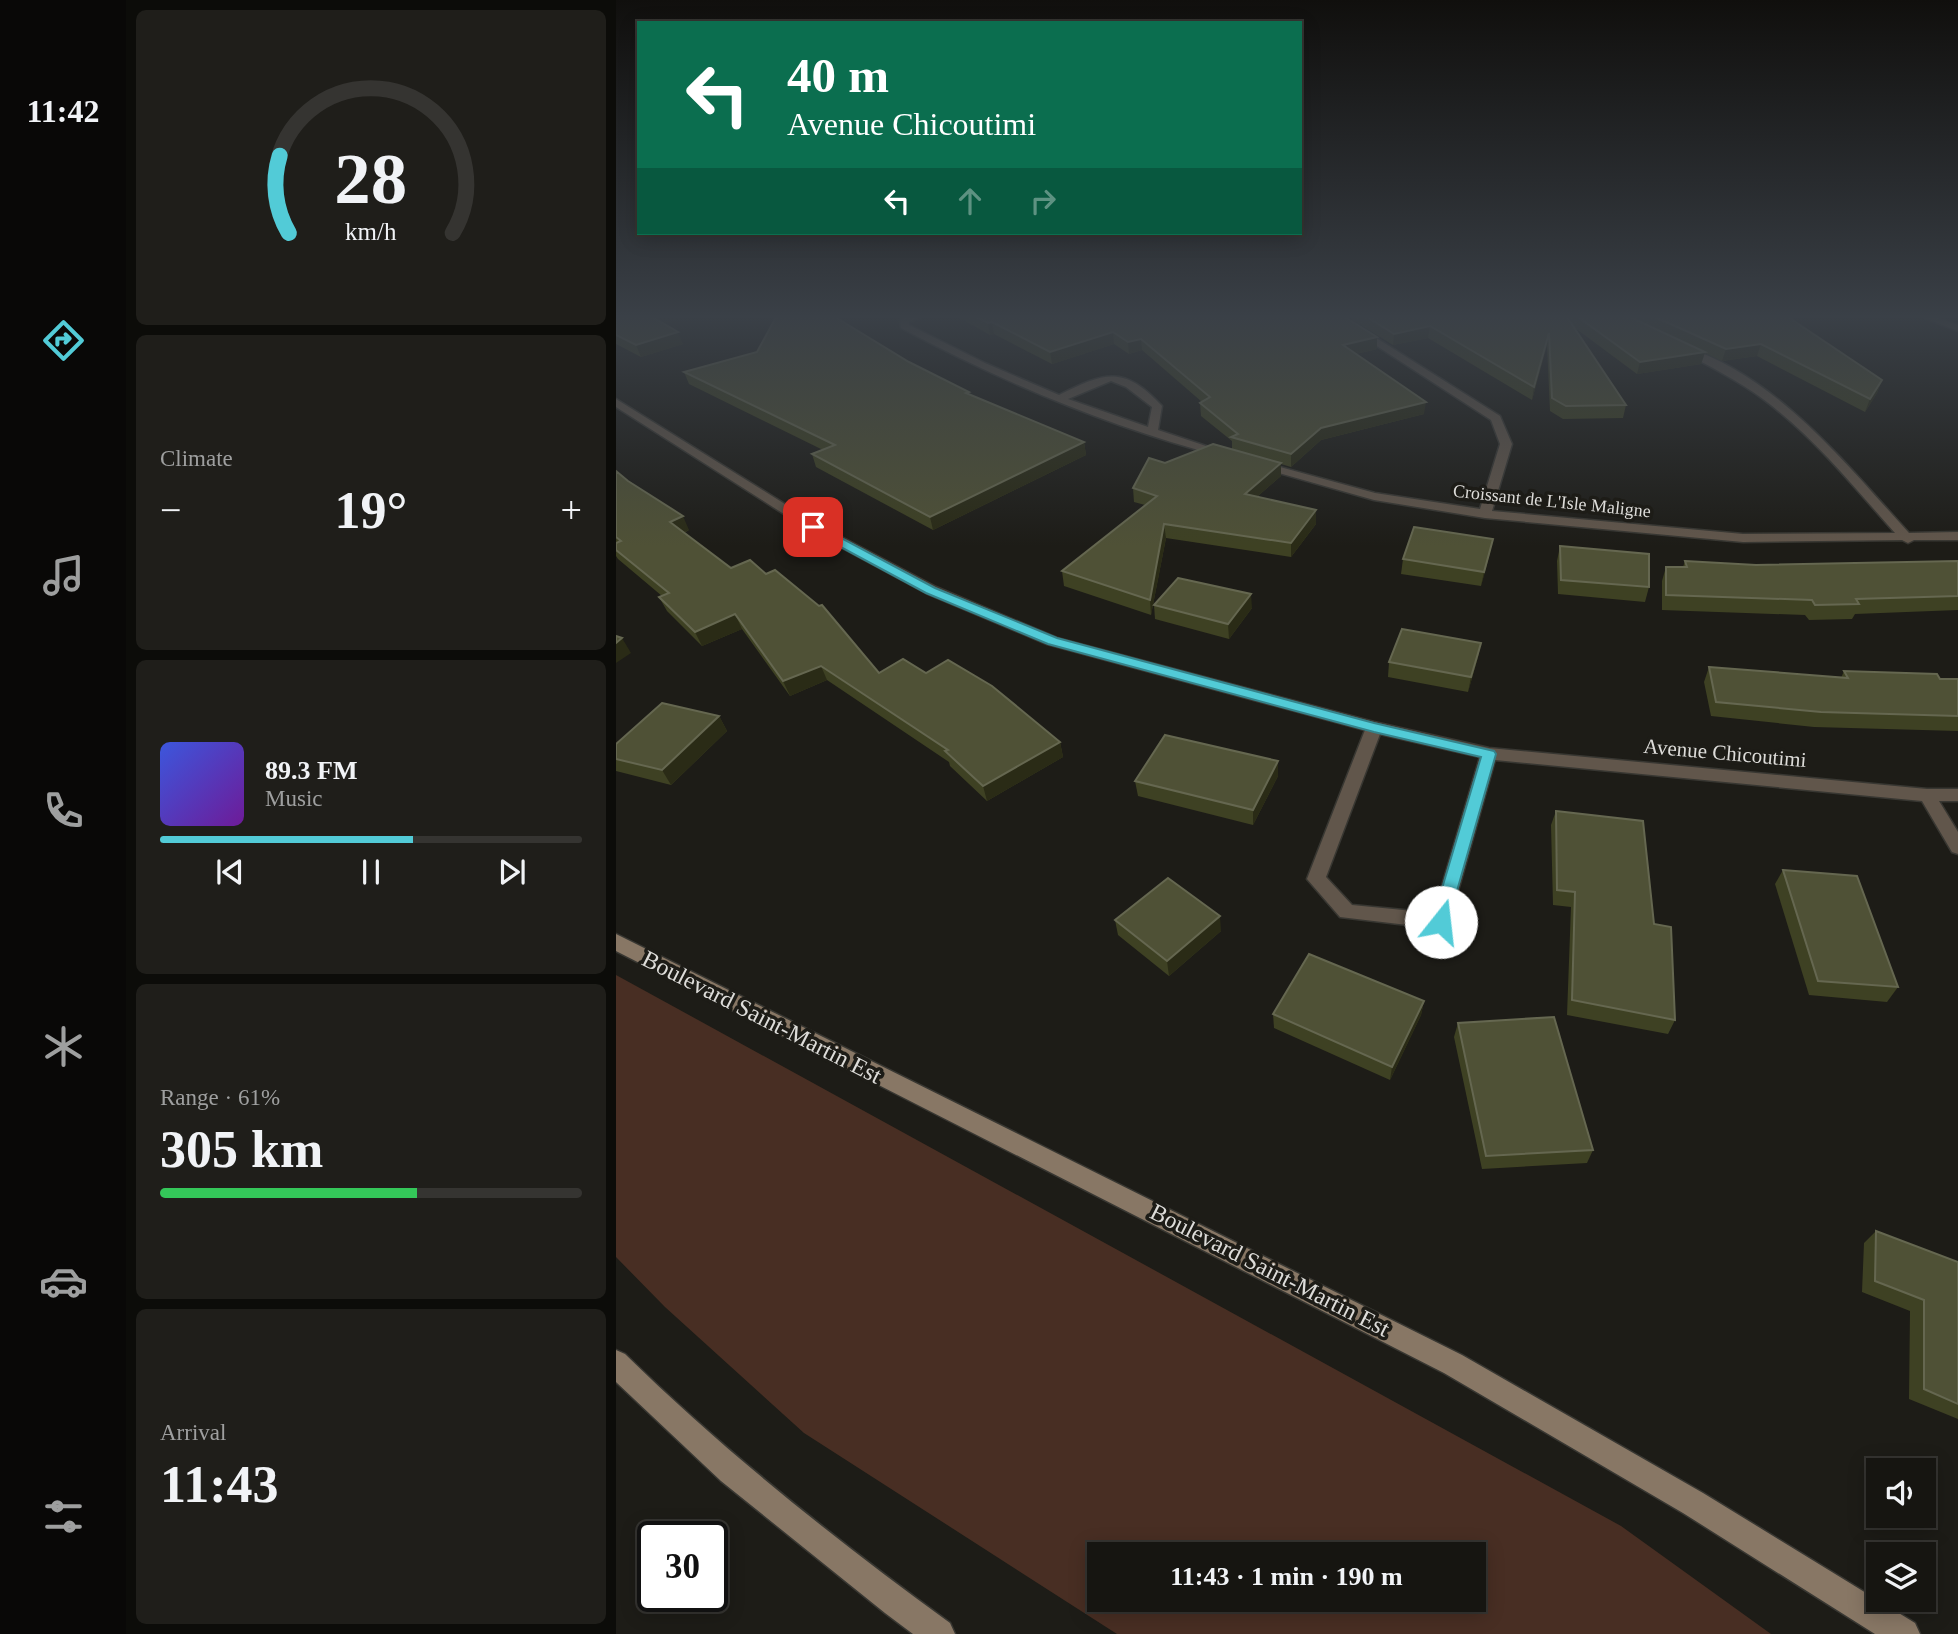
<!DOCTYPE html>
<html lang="en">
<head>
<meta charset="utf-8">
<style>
  body { margin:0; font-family:"Times New Roman",serif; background:#1f1e1a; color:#f1f3f6; height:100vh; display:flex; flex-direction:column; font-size:26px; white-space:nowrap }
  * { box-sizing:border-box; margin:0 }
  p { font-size:23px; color:#9e9f9f }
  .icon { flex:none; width:38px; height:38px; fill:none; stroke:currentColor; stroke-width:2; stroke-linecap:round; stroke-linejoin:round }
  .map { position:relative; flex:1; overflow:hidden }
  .drawer { display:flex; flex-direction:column; gap:10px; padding:10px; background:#0c0c09; width:490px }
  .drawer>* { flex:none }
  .guide { position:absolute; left:21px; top:21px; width:665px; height:214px; border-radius:0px; box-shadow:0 4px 18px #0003,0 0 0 2px #353431; background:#0b6e4f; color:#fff; overflow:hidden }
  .controls { position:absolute; left:1250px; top:1458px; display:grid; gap:14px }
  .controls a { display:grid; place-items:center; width:70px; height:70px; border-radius:0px; background:#161511; box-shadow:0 4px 18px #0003,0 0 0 2px #353431; font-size:35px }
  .speed { position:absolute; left:21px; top:1521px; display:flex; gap:14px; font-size:35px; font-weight:700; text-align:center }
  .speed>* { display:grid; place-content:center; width:91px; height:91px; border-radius:50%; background:#161511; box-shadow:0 4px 18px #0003,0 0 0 2px #353431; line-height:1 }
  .speed .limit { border:4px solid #111; border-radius:10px; background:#fff; color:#111 }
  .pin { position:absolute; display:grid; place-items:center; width:60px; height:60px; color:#fff; margin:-30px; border-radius:14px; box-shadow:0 4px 10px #0006 }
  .me { position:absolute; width:77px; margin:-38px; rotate:16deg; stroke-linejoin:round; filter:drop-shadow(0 0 5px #0008) }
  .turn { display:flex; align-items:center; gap:24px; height:147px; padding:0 35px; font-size:32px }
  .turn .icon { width:91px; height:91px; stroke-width:2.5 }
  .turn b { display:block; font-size:49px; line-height:60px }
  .lanes { display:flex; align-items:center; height:66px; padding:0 35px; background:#0003; justify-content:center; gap:35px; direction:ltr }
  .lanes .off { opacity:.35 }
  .big { font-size:52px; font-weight:700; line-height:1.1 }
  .drawer .tile { flex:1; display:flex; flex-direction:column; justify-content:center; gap:10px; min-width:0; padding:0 24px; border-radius:10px; background:#1f1e1a }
  .drawer .dial { align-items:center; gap:0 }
  .dial svg { height:182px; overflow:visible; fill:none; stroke:#353431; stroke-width:7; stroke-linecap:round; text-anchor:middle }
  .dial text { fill:#f1f3f6; stroke:none }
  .song { display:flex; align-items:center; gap:21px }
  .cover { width:84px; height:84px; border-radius:10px; background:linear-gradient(135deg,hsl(230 70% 55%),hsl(280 70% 35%)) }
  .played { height:7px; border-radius:4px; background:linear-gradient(90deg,#52cbd7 60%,#353431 60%) }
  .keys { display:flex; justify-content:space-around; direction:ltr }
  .heat { display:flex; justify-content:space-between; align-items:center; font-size:38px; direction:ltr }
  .charge { height:10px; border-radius:5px; background:linear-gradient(90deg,#34c759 61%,#353431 0) }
  .trip { position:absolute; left:471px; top:1542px; width:399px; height:70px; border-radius:0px; background:#161511; box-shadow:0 4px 18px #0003,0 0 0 2px #353431; font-weight:700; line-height:70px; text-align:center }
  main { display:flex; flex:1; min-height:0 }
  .menu { display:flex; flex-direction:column; width:126px; justify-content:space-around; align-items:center; background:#090807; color:#9e9f9f }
  .menu .icon { width:49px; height:49px }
  .menu .selected { color:#52cbd7 }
  .menu b { font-size:32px; color:#f1f3f6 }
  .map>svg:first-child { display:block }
  .green { fill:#482e23; fill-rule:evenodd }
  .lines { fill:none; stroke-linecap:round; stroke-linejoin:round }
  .minor-casing { stroke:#383732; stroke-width:3 }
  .secondary-casing { stroke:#383732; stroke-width:3 }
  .minor { fill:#61564b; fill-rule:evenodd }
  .secondary { fill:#887765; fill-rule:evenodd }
  .wall { fill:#3e4123 }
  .shaded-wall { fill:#2a2b16 }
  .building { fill:#4f5136; stroke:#656750; stroke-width:2 }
  .route { fill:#52cbd7; stroke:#35848c; stroke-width:2 }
  .labels { text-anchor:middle; stroke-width:7; stroke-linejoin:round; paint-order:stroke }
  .far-street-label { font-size:18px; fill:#dddcd9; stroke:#1d1c17 }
  .street-label { font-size:21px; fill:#dddcd9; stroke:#1d1c17 }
  .near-street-label { font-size:24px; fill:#dddcd9; stroke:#1d1c17 }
</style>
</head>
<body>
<main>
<nav class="menu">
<b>11:42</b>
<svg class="icon selected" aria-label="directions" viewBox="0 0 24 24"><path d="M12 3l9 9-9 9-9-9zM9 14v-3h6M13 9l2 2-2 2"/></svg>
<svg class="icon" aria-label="music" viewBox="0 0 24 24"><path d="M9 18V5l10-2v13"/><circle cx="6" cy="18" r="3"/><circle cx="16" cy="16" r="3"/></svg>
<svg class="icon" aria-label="phone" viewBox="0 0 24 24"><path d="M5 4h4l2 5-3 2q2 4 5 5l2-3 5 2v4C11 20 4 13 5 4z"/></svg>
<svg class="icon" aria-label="climate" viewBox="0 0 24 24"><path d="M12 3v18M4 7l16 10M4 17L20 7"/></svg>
<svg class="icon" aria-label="car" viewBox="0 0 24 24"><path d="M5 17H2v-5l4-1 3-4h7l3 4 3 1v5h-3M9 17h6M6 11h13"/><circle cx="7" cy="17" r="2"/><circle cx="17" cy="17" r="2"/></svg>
<svg class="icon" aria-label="filters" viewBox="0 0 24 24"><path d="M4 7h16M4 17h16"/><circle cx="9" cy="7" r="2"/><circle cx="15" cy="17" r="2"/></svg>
</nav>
<section class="drawer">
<div class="tile dial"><svg viewBox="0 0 100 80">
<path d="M14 69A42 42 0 1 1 86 69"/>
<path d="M14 69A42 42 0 0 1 10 35" stroke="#52cbd7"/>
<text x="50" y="56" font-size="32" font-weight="700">28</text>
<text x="50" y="72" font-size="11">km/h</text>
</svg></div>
<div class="tile"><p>Climate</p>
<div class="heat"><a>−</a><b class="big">19°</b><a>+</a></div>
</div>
<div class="tile">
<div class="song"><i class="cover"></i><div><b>89.3 FM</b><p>Music</p></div></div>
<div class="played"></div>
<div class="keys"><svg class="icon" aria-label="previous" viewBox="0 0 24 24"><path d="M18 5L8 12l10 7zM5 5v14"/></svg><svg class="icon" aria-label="pause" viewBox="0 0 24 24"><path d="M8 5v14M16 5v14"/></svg><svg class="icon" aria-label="next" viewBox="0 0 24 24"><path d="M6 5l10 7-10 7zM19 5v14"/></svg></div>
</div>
<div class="tile"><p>Range · 61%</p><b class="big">305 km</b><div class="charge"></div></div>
<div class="tile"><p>Arrival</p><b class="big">11:43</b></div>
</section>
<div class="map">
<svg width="1342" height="1634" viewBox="0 0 1342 1634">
  <rect width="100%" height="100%" fill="#1d1c17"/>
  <!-- green -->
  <path class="green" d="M0,975l1005,551 150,108h-654l-313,-201 -139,-126 -49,-50zM483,1554h375v46h-375z"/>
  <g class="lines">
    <!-- minor casing -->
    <g class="minor-casing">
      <g id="minor">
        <path d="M290,317h15l-12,5v3l76,38 74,32c46,-23 65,-30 103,11l-4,24 72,24 -6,3c-112,-29 -220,-74 -323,-129l-1,-8zM495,381l15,6 26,20 -4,20 -80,-28z"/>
        <path d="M716,317h11l157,99 12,28 -20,67 251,23 152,-1c-42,-47 -81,-96 -132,-134 -26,-19 -55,-34 -83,-48v-4l3,-1c95,31 161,116 226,187l49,-1v8h-44l-6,3 -6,-3 -159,2 -258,-24 -111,-18 -120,-34v-4l4,-1 117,32 105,16 20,-65 -9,-24z"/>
        <path d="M1306,317h14l22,8v6z"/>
        <path d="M0,399l201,125 119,63 121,51 317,84 115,26 438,41h31v12h-19l19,31v22l-6,-2 -30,-51 -427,-41 -47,166 -7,3 -101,-12 -33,-38 58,-149 -318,-86 -121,-51 -117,-63 -193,-123zM764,734l100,23 -46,156 -82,-8 -26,-28z"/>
      </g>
    </g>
    <!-- secondary casing -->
    <g class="secondary-casing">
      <g id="secondary">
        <path d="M0,934l846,421 241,138 212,130 5,11h-45l-192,-121 -239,-140 -828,-422z"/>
        <path d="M0,1350l9,4c101,99 211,186 325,269l5,11h-42l-28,-21 -164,-132 -105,-99z"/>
      </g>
    </g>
    <!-- minor -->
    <use href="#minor" class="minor"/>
    <!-- secondary -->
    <use href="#secondary" class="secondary"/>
  </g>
  <!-- wall -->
  <g class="wall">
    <path d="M0,317l48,7 19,20 -42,13 -25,-13z"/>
    <path d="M342,317h387l32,20v12l-21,5 68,60 -103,26 -30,27 -10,-3v12l-23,20 58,28 -25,33 -125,-19 -15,77 -87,-29 -2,-15 83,-66 -11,-3 -1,-14 32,-25 67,-14v-8l-31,-25 -1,-13 2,-1 -60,-52 -13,4 -15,-10 -62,20 -58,-30 -4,1z"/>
    <path d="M732,317h440l94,63 -5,13 -12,19 -108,-56 -35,5 -17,-8 -4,11 -64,10 -62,-46 51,77 -3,13 -60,1 -13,-8 -3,-66 -15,55 -104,-62 -35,7z"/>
    <path d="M141,352l152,10 60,32 115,48 2,13 -153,75 -117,-63 -4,-13 11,-4 -134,-66 -5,-12z"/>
    <path d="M0,471l73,59 -5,3 47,35 148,105h47l134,69 3,15 -76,44 -37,-35 -1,-4 -122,-82 -37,16 -48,-67 -40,17 -35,-35 -8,-14 3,-1 -44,-37 -2,-3z"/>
    <path d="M944,546l89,41 -4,15 -87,-8 -1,-33z"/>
    <path d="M874,553l-9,33 -80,-12 2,-15z"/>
    <path d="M1069,561l71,4 202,-4v49l-103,4 -3,5 -43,1 -4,-5 -143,-5v-29l4,-14h17z"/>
    <path d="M538,605l98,3 -23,31 -74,-20z"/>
    <path d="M865,643l-3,14 -10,35 -80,-15 1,-15z"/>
    <path d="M1093,667l132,11 3,-7 96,8h18v52l-144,-4 -103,-11 -7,-34z"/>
    <path d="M103,716l8,15 -56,54 -55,-14v-27z"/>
    <path d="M662,776l-25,49 -115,-29 -3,-15z"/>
    <path d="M940,811l98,113 21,96 -7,14 -101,-19 4,-108 -18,-2 -2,-80z"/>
    <path d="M1167,870l115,117 -11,15 -78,-7 -34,-111z"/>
    <path d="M499,920l106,11 -52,45 -51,-41z"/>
    <path d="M808,1001l-3,14 -31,65 -116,-52 -1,-14z"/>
    <path d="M842,1023l135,127 -6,13 -105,6 -28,-132z"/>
    <path d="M1260,1231l82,31v157l-49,-20 1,-88 -48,-19 2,-49z"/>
  </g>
  <!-- shaded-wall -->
  <g class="shaded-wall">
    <path d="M34,317h35l-31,10z"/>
    <path d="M376,322l2,12 -4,1 -2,-12z"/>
    <path d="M814,326l-2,12 -35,7 1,-11z"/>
    <path d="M62,332l5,12 -42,13 -5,-12z"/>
    <path d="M497,332l1,12 -62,20 -2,-12z"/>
    <path d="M933,333l-2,12 -15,55 2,-13z"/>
    <path d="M761,337v12l-35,8 1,-12z"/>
    <path d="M525,339l1,11 -13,4 -1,-12z"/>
    <path d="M1145,344l-4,12 -35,5 4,-12z"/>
    <path d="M1089,352l-4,12 -64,10 3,-12z"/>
    <path d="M1266,380l-5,13 -12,19 5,-13z"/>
    <path d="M810,402l-2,12 -103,26 -30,27v-13l30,-26z"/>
    <path d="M468,442l2,13 -153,75 -3,-13z"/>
    <path d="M665,463v13l-36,31v-13z"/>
    <path d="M700,510v14l-25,33v-14z"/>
    <path d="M67,516l6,14 -13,6 -6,-14z"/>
    <path d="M548,524l2,14 -15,77 -1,-15z"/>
    <path d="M877,539l-3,14 -9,33 3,-14z"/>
    <path d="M635,594l1,14 -23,31 -1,-15z"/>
    <path d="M119,614l7,15 -40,17 -7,-14z"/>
    <path d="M6,638l9,15 -15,10v-20z"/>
    <path d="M865,643l-3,14 -10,35 3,-15z"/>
    <path d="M205,666l6,14 -37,16 -7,-15z"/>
    <path d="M103,716l8,15 -56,54 -9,-15z"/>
    <path d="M444,742l3,15 -76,44 -4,-15z"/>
    <path d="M662,761v15l-25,49v-15z"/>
    <path d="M604,916l1,15 -52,45 -2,-15z"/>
    <path d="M808,1001l-3,14 -31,65 2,-13z"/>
  </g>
  <!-- building -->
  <g class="building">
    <path d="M0,317h36l26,15 -42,13 -20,-10z"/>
    <path d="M160,317h59l74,45 60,30 -3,1 118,49 -154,75 -118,-63 23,-9 -151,-73 73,-20z"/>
    <path d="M360,317h369l32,20 -34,8 83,57 -105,26 -30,26 -60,-17 7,-3 -38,-31 10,-6 -69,-58 -13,3 -15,-10 -63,20 -58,-30 -4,1z"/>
    <path d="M751,317h200l59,88 -60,1 -14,-8 -3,-65 -15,54 -104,-61 -36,8z"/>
    <path d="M962,317h52l75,35 -65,10z"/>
    <path d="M1039,317h133l94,63 -12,19 -109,-55 -35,5z"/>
    <path d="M597,444l68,19 -36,31 71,16 -25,33 -127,-19 -14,76 -88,-29 95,-75 -24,-8 16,-30 16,5z"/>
    <path d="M0,471l12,10 55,35 -13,6 61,46 19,-8 16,14 9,-4 44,36 3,-1 57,68 24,-14 23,14 22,-13 44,26 68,56 -77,44 -38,-35 3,-1 -127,-84 -38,15 -48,-67 -40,18 -36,-35 10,-4 -53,-43v-7l5,-2 -5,-4z"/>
    <path d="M798,527l79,12 -9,33 -81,-13z"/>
    <path d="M944,546l89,8v33l-88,-7z"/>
    <path d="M1069,561l71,4 202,-4v35l-102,3 3,5 -44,1 -3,-5 -146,-5v-28h21z"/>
    <path d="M562,578l73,16 -23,30 -74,-19z"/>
    <path d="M786,629l79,14 -10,34 -82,-15z"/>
    <path d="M0,636l6,2 -6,5z"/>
    <path d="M1093,667l139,11 -4,-7 93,3 3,5h18v37l-137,-4 -105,-10z"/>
    <path d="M46,703l57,13 -57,54 -46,-11v-15z"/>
    <path d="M549,735l113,26 -25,49 -118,-29z"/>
    <path d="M940,811l87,10 11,103 17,3 4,93 -103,-20 3,-108 -18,-2z"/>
    <path d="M1167,870l74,6 41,111 -80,-6z"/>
    <path d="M552,878l52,38 -53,45 -52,-41z"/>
    <path d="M693,954l115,47 -32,66 -119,-53z"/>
    <path d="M938,1017l39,133 -107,6 -28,-133z"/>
    <path d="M1260,1231l82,31v142l-34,-15v-89l-49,-19z"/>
  </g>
  <!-- sky -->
  <linearGradient id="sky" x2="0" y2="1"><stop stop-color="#100f0d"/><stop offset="0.58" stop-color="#3a4047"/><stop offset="1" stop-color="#3a4047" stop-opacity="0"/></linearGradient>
  <rect width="1342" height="546" fill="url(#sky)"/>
  <!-- route -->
  <path class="route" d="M193,525h8l118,63 122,50 317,85 120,28 2,3 -49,172 -6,2 -9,-6 49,-165 -107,-25 -326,-88 -122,-51 -117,-63z"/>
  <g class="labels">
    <!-- far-street labels -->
    <g class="far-street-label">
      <text transform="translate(936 501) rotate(6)" y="6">Croissant de L'Isle Maligne</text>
    </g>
    <!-- street labels -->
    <g class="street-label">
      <text transform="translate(1109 753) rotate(5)" y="7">Avenue Chicoutimi</text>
    </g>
    <!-- near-street labels -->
    <g class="near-street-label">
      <text transform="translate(146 1017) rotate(27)" y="8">Boulevard Saint-Martin Est</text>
      <text transform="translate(654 1270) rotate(27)" y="8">Boulevard Saint-Martin Est</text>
    </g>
  </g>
</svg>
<div class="controls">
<a><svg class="icon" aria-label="sound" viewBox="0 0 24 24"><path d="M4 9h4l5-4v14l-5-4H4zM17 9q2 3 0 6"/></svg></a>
<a><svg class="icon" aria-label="layers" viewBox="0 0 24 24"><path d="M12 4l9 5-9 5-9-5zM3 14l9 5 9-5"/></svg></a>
</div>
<div class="speed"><div class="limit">30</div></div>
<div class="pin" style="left:197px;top:527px;background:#d93025"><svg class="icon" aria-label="arrive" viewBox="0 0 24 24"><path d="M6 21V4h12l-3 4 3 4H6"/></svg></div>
<svg class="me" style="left:825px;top:922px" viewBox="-20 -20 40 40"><circle r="19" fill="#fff"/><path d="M0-13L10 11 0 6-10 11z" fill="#52cbd7"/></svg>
<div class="trip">11:43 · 1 min · 190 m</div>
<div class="guide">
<div class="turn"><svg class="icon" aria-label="left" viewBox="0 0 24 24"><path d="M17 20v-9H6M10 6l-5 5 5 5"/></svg><div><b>40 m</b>Avenue Chicoutimi</div></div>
<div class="lanes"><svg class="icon" aria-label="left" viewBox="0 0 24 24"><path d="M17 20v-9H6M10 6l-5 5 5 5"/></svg><svg class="icon off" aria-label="ahead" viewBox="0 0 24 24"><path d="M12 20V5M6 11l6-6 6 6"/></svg><svg class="icon off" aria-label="right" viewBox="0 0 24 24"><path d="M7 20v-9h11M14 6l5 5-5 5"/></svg></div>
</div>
</div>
</main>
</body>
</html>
